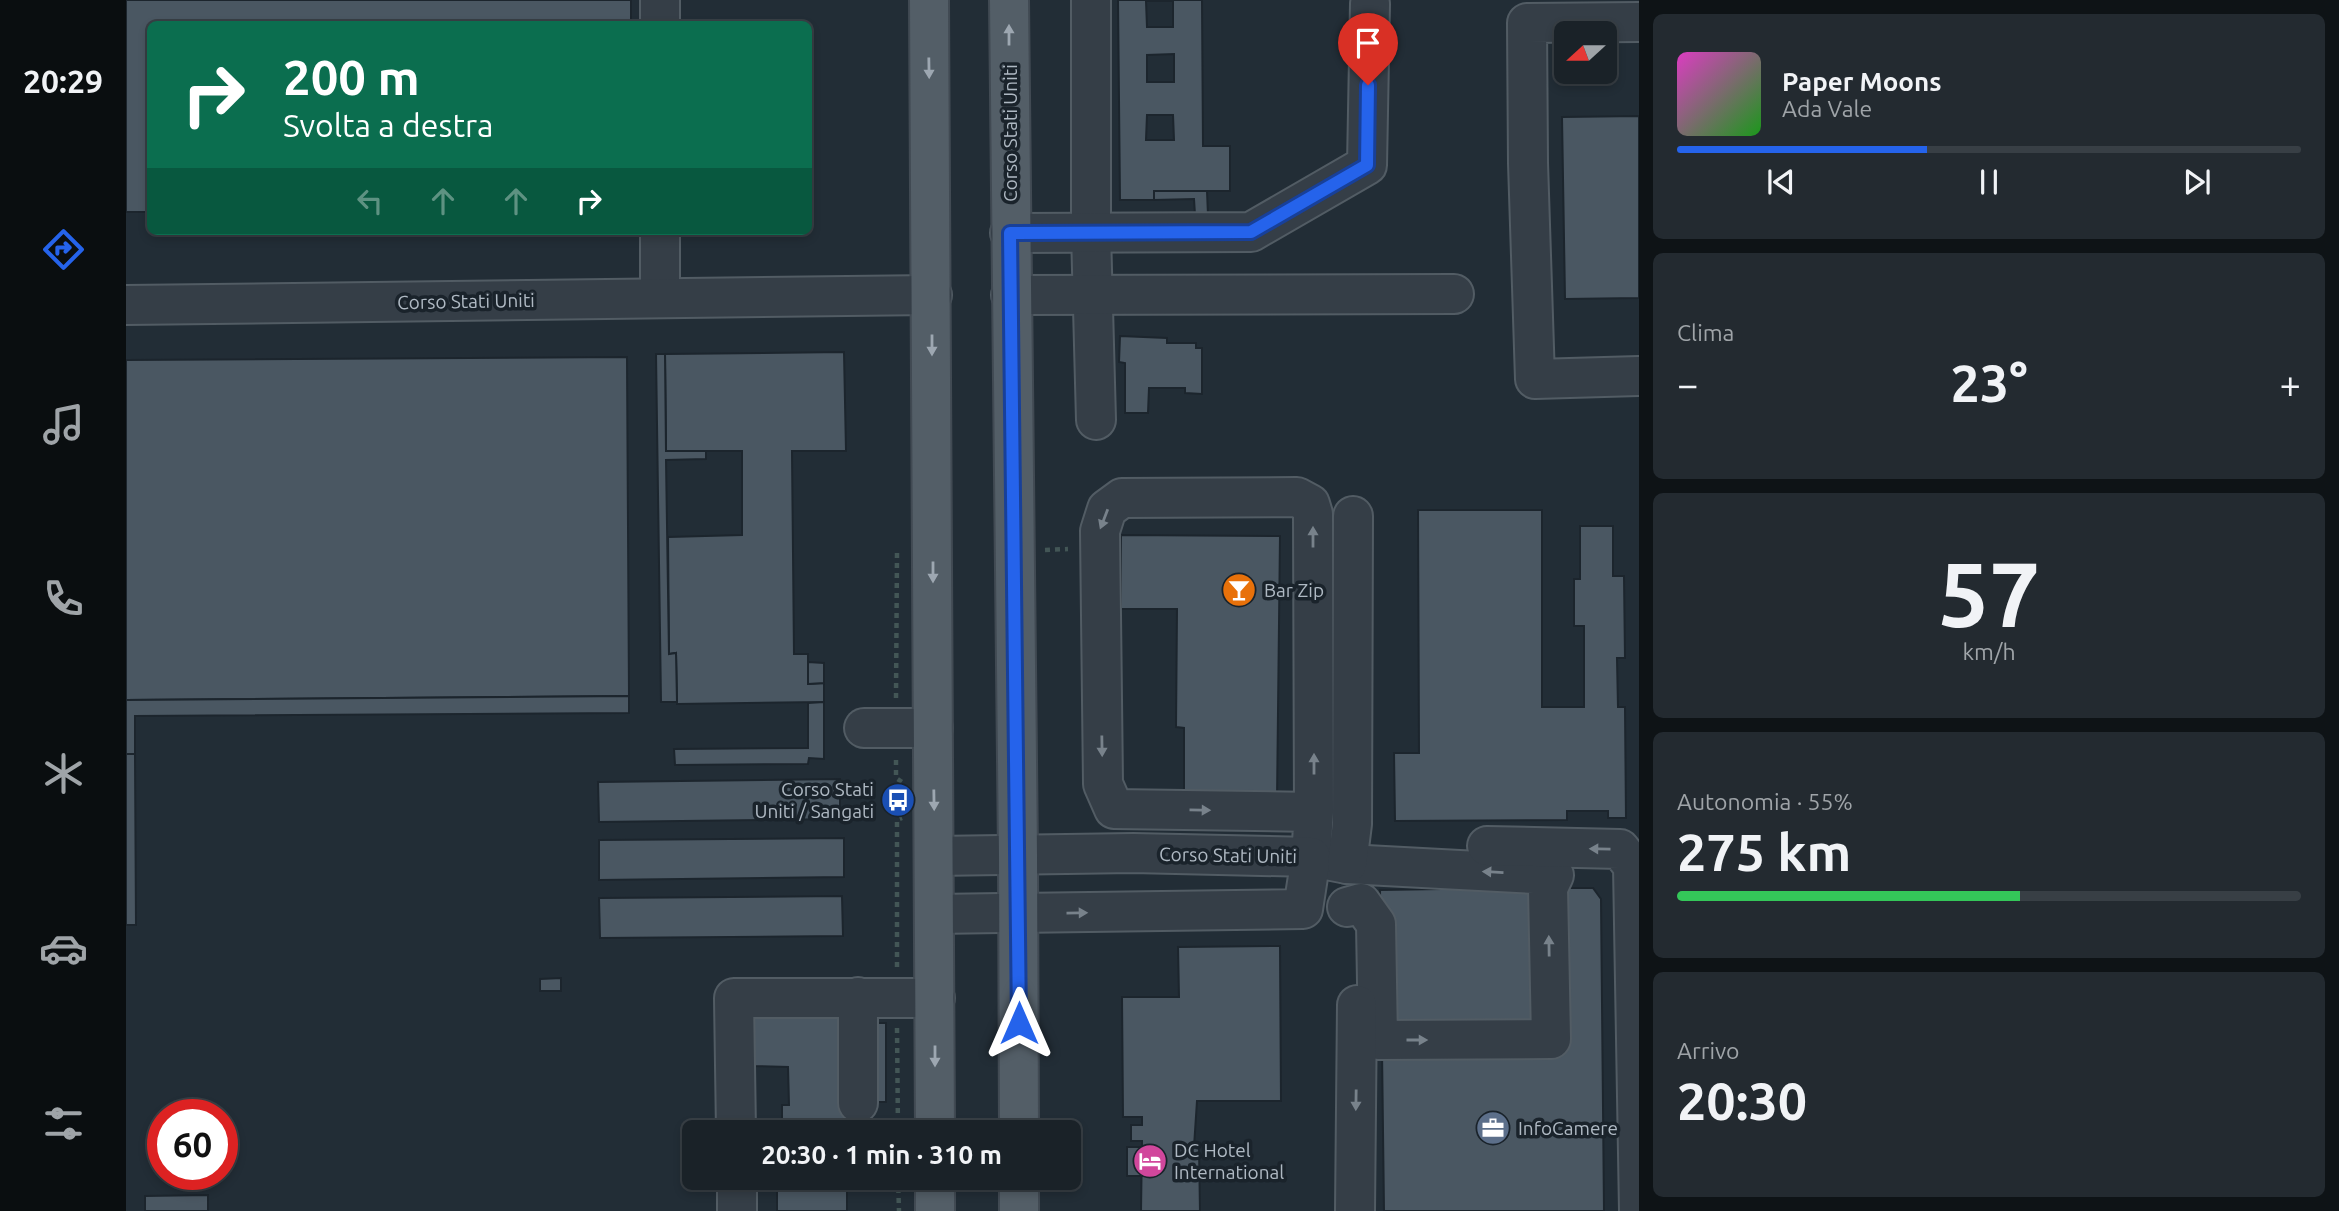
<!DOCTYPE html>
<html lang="it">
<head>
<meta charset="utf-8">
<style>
  body { margin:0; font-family:Ubuntu,sans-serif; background:#232a30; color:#f1f3f6; height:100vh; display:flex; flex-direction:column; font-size:26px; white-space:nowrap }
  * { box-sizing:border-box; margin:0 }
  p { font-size:23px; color:#9fa4a8 }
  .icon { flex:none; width:38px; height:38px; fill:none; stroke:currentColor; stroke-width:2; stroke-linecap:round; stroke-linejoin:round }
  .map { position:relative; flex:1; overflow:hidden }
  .drawer { display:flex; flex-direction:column; gap:14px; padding:14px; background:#0e1316; width:700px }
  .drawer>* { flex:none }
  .guide { position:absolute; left:21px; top:21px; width:665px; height:214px; border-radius:10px; box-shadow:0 4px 10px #0003,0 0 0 2px #383f45; background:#0b6e4f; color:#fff; overflow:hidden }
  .needle { width:46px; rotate:249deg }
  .controls { position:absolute; left:1428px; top:21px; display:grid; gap:14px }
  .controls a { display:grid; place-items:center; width:63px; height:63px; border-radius:10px; background:#1a2228; box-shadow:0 4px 10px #0003,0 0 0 2px #383f45; font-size:35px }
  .speed { position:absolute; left:21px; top:1099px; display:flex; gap:14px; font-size:35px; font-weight:700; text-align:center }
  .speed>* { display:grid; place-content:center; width:91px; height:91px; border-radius:50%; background:#1a2228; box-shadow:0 4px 10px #0003,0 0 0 2px #383f45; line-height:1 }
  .speed .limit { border:10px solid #d22; background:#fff; color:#111 }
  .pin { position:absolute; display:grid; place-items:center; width:60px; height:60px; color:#fff; margin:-72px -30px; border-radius:50% 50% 50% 0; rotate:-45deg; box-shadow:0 0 7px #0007 }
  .pin .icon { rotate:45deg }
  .me { position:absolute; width:77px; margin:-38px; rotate:0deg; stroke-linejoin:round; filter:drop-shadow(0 0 5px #0008) }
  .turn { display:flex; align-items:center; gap:24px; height:147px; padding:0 21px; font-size:32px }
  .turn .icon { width:91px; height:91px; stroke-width:2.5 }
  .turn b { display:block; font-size:49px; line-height:60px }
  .lanes { display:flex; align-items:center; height:66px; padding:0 21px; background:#0003; justify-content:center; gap:35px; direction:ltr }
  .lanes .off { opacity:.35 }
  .big { font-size:52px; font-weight:600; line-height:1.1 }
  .drawer .widget { flex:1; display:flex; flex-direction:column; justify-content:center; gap:10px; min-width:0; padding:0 24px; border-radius:10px; background:#232a30 }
  .drawer .dial { align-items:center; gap:0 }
  .dial b { font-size:91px; line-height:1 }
  .song { display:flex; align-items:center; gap:21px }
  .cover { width:84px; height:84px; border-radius:10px; background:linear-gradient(135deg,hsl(310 70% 55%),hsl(120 70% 35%)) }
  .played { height:7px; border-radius:4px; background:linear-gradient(90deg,#2563eb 40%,#383f45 40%) }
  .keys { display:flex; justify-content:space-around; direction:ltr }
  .heat { display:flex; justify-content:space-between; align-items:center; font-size:38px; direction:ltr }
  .charge { height:10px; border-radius:5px; background:linear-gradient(90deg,#34c759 55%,#383f45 0) }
  .trip { position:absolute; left:556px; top:1120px; width:399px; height:70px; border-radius:10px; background:#1a2228; box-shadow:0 4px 10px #0003,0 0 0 2px #383f45; font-weight:600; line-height:70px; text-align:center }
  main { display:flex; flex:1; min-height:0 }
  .menu { display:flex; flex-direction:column; width:126px; justify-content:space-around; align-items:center; background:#0a0e10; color:#9fa4a8 }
  .menu .icon { width:49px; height:49px }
  .menu .current { color:#2563eb }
  .menu b { font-size:32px; color:#f1f3f6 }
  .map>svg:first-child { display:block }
  .building { fill:#4a5762; stroke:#1c252d; stroke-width:2; fill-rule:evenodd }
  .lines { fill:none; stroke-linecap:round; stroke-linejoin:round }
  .minor-casing { stroke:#525c64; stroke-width:42 }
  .major-casing { stroke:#414a53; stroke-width:42 }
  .path { stroke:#435656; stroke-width:4.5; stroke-dasharray:5 5; stroke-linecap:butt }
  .minor { stroke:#353e47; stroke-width:38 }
  .major { stroke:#535e67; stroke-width:38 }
  .oneway { fill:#9da7b1 }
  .oneway2 { fill:#78828b }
  .route-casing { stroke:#184099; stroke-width:18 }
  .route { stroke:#2563eb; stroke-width:12 }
  .labels { text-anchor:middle; stroke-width:7; stroke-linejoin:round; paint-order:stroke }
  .street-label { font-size:19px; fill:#afb9c3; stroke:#1a232b }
  .poi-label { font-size:19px; fill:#afb9c3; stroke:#1a232b; text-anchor:start }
</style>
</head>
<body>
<main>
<nav class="menu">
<b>20:29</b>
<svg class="icon current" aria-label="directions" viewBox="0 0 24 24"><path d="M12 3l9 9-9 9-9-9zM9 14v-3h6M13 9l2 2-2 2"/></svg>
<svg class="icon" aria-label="music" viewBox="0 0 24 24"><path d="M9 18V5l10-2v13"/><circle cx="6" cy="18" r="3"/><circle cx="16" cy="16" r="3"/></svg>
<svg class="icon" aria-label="phone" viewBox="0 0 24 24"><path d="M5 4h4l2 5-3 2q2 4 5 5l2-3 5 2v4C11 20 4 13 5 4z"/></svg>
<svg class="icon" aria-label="climate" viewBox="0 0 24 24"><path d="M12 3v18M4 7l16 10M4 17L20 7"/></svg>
<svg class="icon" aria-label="car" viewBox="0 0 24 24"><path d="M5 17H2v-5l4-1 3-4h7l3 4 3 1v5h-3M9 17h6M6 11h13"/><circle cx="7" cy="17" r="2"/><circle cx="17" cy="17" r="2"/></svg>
<svg class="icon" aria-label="filters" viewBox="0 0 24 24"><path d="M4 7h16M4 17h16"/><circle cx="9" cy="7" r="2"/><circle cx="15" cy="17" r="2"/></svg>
</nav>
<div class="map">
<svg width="1513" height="1211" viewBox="0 0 1513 1211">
  <rect width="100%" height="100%" fill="#222d36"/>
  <!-- building -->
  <g class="building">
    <path d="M0,0h505v24h-481v188h-24z"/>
    <path d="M992,0h84l1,146h27v45h-76v9h-34zM1020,1h27v26h-26zM1048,54v28h-27v-27zM1021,115h26l1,25h-28z"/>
    <path d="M1513,116v182l-74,1 -3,-182z"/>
    <path d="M1028,191h53l1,24h-13l-1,-16 -40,1z"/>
    <path d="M994,336l47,2v5h29v5h6v46l-17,-1v-5h-36l-1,25h-23v-50l-6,-1z"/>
    <path d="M718,352l2,99h-54l2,203h14v30l16,-1v19l-147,2 -1,-51 -7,1 -1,-117 74,-2v-84h-76l-1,-97z"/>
    <path d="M530,354h9l1,97h40v8l-40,1 3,194 7,-1 1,49h-16z"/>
    <path d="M501,357l2,339 -503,4v-340z"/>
    <path d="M1292,510h124v197h42v-81h-10v-47h6v-53h33v50h11l1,82h-8l1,49h7l1,111h-18v-7h-41v9l-172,1 -1,-68h25z"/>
    <path d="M995,535l159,1 -3,265 -93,-1v-72l-8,-1 1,-118h-56z"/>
    <path d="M682,662l16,1v20l-16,1z"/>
    <path d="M503,696v17l-494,3v38h-9v-54z"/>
    <path d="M698,702v57l-15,-1 -1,6 -133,1 -1,-16 134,-1v-45z"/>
    <path d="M0,754h9l1,171h-10z"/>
    <path d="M714,779v40l-241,3 -1,-40z"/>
    <path d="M718,838v39l-245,3v-40z"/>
    <path d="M1378,888h89l8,11 3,312h-220l-4,-321z"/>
    <path d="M716,896l1,40 -243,2 -1,-40z"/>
    <path d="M1154,946l1,155h-84l-3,46h5l1,64h-59l1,-70h-11v-16h11v-8h-19l-1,-120h57l-1,-50z"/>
    <path d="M435,978v13h-21v-12z"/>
    <path d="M628,1016l94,1 -1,115h-65v-27h7l-1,-38 -34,-1z"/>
    <path d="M744,1023h16v79h-17z"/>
    <rect x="1001" y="1147" width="15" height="29"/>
    <path d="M662,1178h59v33h-70v-25h11z"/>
    <path d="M82,1195v16h-63v-15z"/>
  </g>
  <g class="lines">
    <!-- minor casing -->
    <g class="minor-casing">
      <g id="minor">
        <path d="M965,0v232l5,188"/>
        <path d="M1513,22l-112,1 1,140 7,216 104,-3"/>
        <path d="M534,24v-24"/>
        <path d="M884,233l241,-1 116,-67 3,-161"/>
        <path d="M885,295l443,-1"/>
        <path d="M534,298v-67"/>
        <path d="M0,305l806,-10"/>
        <path d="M738,728h69"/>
        <path d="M1188,812l-200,-3 -11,-25 -3,-253 7,-22 15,-11 175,-1 13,7 3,10 1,298 -3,45 36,7 207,11 -6,13 3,151 -173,1 -2,-116 -15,-21 -14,4"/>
        <path d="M1361,846l133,3 13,17 6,345"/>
        <path d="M809,856l198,-3 178,4 -8,52 -368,5"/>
        <path d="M1221,864l5,-40 1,-308"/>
        <path d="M732,1103v-106"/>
        <path d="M610,1132l-2,-134h201"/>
        <path d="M611,1178v33"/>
        <path d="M1229,1211l2,-206"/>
      </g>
    </g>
    <!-- major casing -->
    <g class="major-casing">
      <g id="major">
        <path d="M803,0l6,1132"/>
        <path d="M883,0l9,855 1,277"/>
        <path d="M809,1178v33"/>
        <path d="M893,1178v33"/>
      </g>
    </g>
    <!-- path -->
    <g class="path">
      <path d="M919,550l23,-1"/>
      <path d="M770,698l1,-145"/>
      <path d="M770,760v18l6,4"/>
      <path d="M771,967v-147l5,-2"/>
      <path d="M771,1028l1,104"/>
      <path d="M772,1178l1,33"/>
    </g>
    <!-- minor -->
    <use href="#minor" class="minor"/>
    <!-- major -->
    <use href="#major" class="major"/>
  </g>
  <!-- one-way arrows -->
  <defs><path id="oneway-solid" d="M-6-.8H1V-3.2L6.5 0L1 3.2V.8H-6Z" transform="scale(1.75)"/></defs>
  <g class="oneway">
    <use href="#oneway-solid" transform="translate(883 35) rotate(-90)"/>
    <use href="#oneway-solid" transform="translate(803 68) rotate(89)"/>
    <use href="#oneway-solid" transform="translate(806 345) rotate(90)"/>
    <use href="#oneway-solid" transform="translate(807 572) rotate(90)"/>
    <use href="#oneway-solid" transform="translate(808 800) rotate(89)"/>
    <use href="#oneway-solid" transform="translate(809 1056) rotate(90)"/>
  </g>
  <g class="oneway2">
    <use href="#oneway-solid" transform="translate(978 519) rotate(111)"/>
    <use href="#oneway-solid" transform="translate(1187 537) rotate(-90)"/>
    <use href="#oneway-solid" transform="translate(976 746) rotate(89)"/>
    <use href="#oneway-solid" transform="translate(1188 764) rotate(-90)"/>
    <use href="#oneway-solid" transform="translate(1074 810) rotate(1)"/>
    <use href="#oneway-solid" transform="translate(1474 849) rotate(-179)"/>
    <use href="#oneway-solid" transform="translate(1367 872) rotate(-177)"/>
    <use href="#oneway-solid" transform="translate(951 913) rotate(-1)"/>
    <use href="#oneway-solid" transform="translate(1423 946) rotate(-91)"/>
    <use href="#oneway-solid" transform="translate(1291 1040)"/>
    <use href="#oneway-solid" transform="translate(1230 1100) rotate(91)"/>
  </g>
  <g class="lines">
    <!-- route casing -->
    <g class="route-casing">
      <path id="route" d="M893,1023l-9,-790 241,-1 116,-67 1,-80"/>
    </g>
    <!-- route -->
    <use href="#route" class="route"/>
  </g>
  <!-- icons -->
  <defs>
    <g id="bar-disc" transform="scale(1.75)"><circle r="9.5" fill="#e8710a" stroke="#1a232b"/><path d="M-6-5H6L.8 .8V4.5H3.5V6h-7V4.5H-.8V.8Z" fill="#fff"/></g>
    <g id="bus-disc" transform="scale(1.75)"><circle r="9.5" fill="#1a4fb4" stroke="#1a232b"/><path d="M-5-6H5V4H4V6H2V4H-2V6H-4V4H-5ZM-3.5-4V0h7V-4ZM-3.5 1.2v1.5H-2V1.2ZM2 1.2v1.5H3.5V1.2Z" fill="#fff"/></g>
    <g id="office-disc" transform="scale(1.75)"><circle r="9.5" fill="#5c6f8a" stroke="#1a232b"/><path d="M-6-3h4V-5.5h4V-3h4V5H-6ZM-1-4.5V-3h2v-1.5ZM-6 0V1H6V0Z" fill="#fff"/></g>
    <g id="hotel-disc" transform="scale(1.75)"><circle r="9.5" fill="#d1479c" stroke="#1a232b"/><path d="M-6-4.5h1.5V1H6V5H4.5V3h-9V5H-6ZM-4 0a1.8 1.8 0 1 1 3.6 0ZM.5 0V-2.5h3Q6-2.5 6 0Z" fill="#fff"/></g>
  </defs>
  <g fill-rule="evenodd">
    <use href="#bar-disc" x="1113" y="590"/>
    <use href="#bus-disc" x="772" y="800"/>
    <use href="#office-disc" x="1367" y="1128"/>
    <use href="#hotel-disc" x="1024" y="1161"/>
  </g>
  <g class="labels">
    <!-- street labels -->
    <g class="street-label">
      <text transform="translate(884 133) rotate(-90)" y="7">Corso Stati Uniti</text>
      <text transform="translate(340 301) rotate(-1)" y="7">Corso Stati Uniti</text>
      <text transform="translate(1102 855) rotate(1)" y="7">Corso Stati Uniti</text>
    </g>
    <!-- poi labels -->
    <g class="poi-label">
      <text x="1138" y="597">Bar Zip</text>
      <text x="748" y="796" text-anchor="end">Corso Stati<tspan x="748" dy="22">Uniti / Sangati</tspan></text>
      <text x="1392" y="1135">InfoCamere</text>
      <text x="1048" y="1157">DC Hotel<tspan x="1048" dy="22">International</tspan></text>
    </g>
  </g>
</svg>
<div class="controls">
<a><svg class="needle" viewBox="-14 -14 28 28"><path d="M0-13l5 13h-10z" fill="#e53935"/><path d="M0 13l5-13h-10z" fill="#9fa4a8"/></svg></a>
</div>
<div class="speed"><div class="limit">60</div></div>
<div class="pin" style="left:1242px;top:85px;background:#d93025"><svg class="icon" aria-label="arrive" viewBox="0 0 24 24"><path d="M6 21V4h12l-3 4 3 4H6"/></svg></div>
<svg class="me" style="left:893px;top:1023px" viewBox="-20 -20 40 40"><path d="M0-17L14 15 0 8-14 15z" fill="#2563eb" stroke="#fff" stroke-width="4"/></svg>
<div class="trip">20:30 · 1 min · 310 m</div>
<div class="guide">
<div class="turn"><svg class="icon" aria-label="right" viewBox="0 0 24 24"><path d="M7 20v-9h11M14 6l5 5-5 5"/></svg><div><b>200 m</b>Svolta a destra</div></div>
<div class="lanes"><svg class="icon off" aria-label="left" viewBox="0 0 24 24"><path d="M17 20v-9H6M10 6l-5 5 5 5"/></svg><svg class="icon off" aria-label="ahead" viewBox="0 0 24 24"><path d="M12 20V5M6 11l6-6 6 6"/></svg><svg class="icon off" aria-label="ahead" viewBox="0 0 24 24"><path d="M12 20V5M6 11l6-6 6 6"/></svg><svg class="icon" aria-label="right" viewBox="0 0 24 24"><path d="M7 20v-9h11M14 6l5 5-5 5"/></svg></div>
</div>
</div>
<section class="drawer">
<div class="widget">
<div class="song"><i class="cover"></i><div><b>Paper Moons</b><p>Ada Vale</p></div></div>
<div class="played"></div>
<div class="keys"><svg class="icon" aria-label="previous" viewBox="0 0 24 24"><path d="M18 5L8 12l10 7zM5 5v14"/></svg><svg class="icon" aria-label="pause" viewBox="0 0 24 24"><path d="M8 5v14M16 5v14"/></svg><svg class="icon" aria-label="next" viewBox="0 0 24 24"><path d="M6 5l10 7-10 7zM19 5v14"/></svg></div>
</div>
<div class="widget"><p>Clima</p>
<div class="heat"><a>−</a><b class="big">23°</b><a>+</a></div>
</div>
<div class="widget dial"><b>57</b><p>km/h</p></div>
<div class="widget"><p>Autonomia · 55%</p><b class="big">275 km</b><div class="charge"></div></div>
<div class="widget"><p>Arrivo</p><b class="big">20:30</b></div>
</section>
</main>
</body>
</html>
